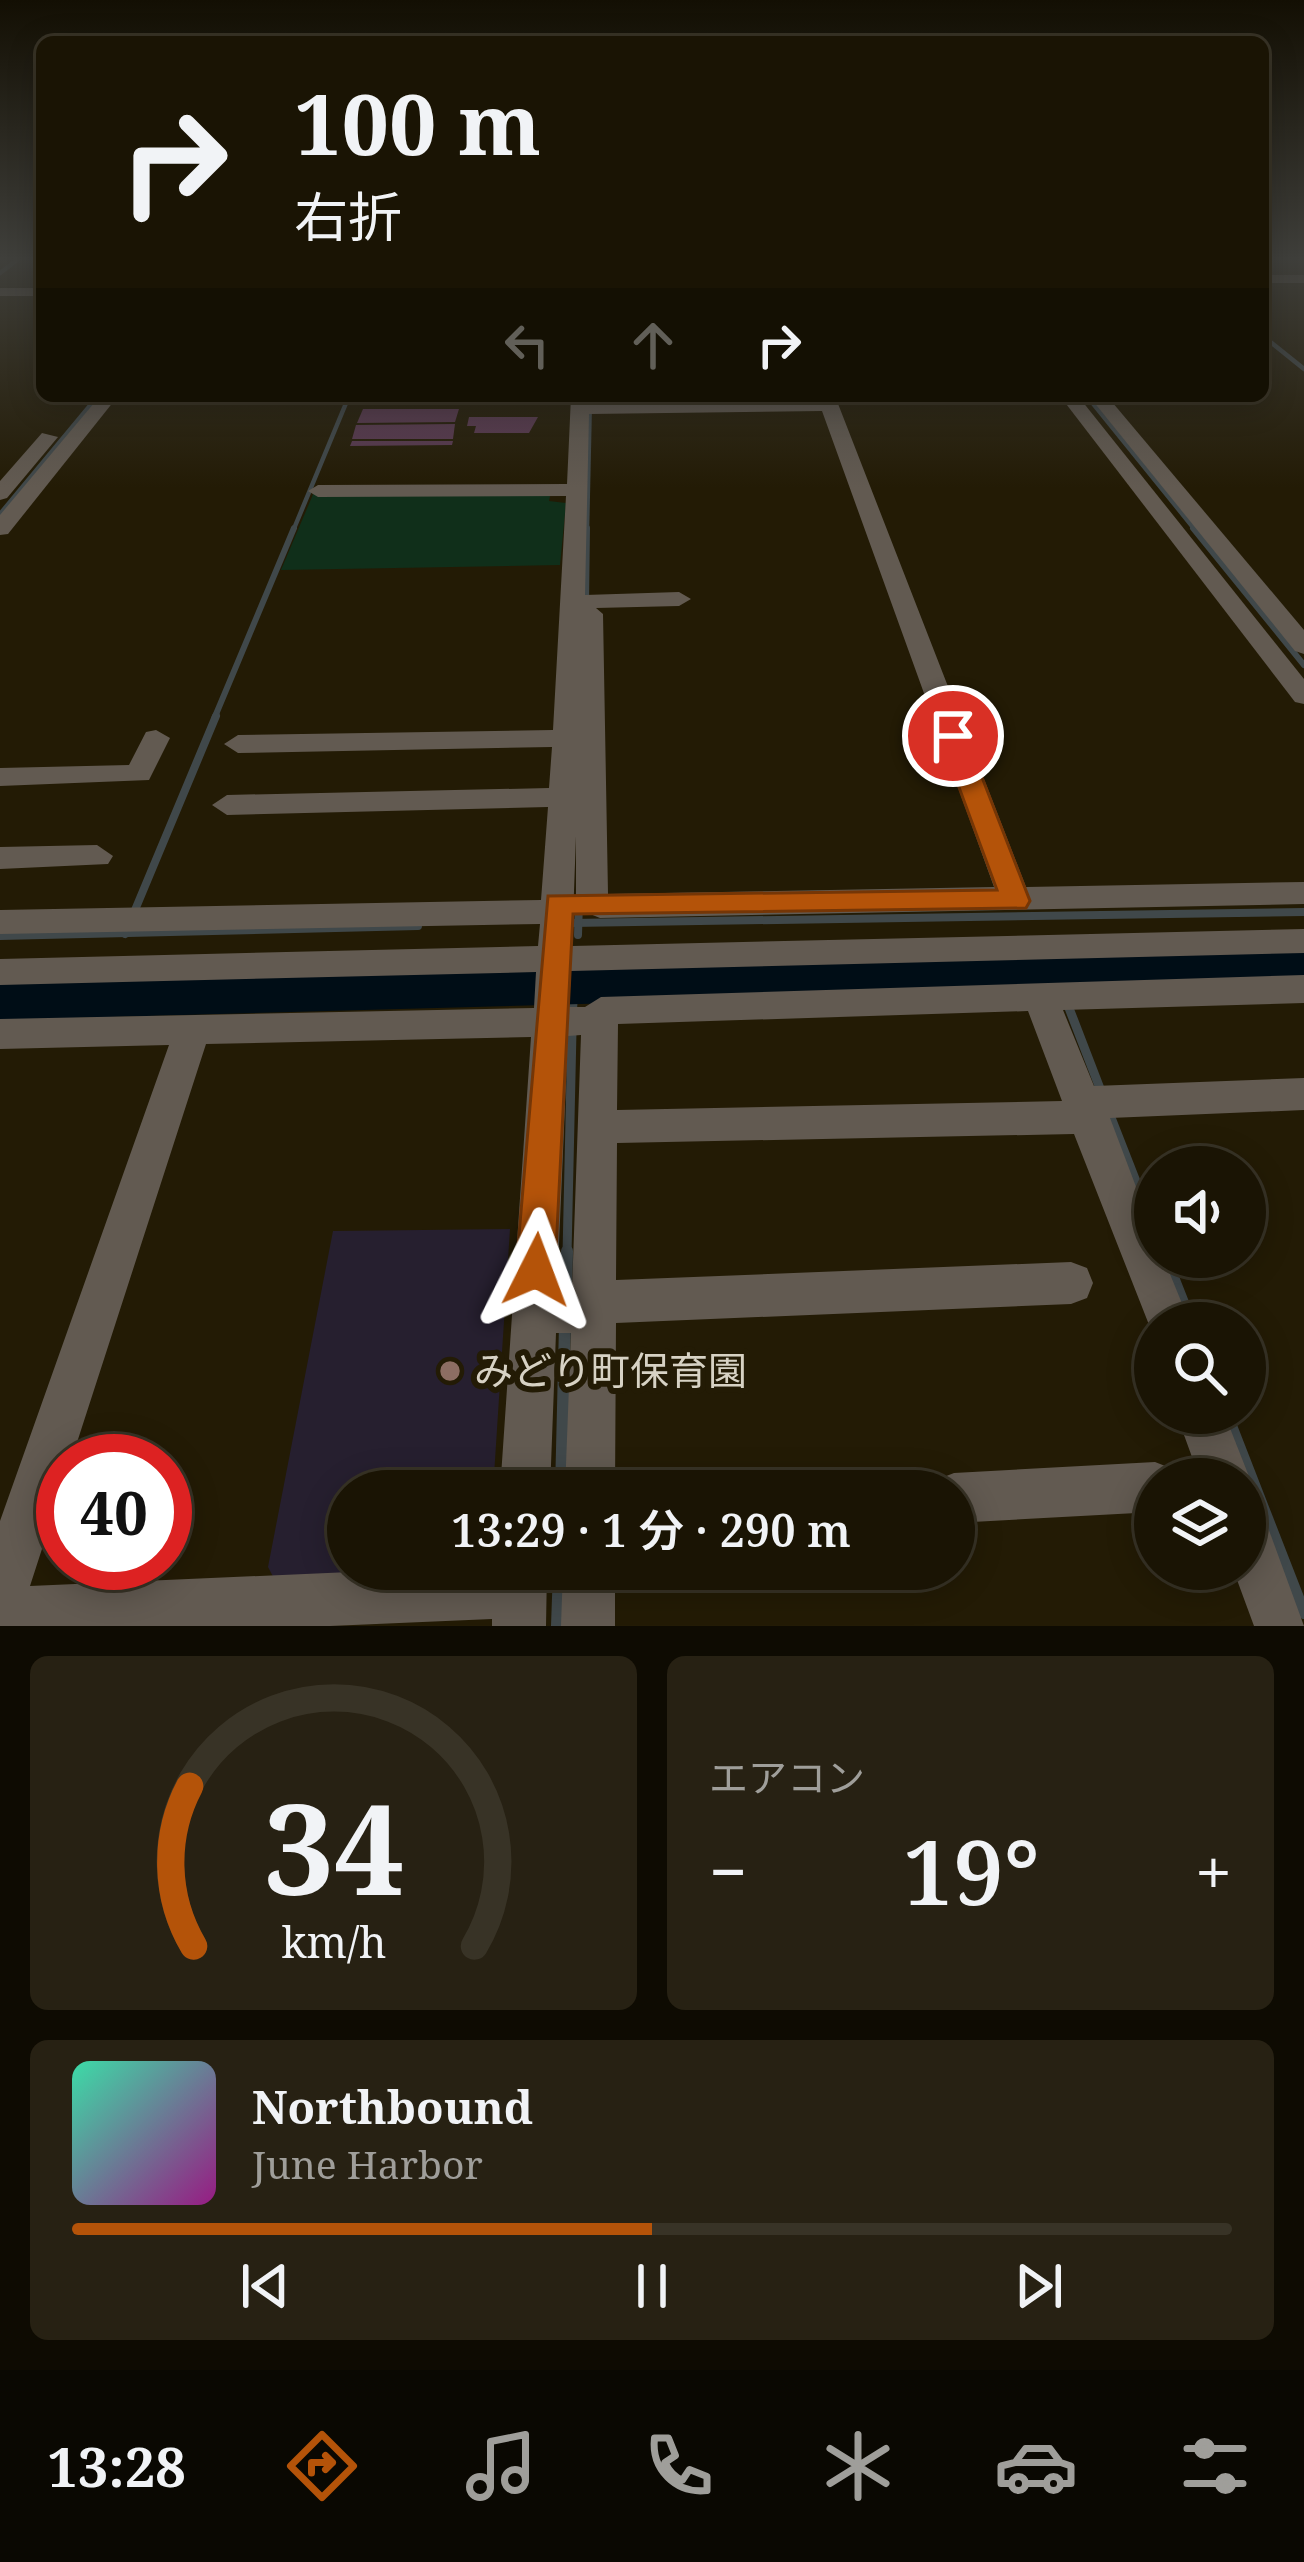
<!DOCTYPE html>
<html lang="ja">
<head>
<meta charset="utf-8">
<style>
  body { margin:0; font-family:"Noto Serif","Noto Sans JP",serif; background:#272113; color:#f1f3f6; height:100vh; display:flex; flex-direction:column; font-size:45px; white-space:nowrap }
  * { box-sizing:border-box; margin:0 }
  p { font-size:39px; color:#9f9e9a }
  .icon { flex:none; width:66px; height:66px; fill:none; stroke:currentColor; stroke-width:2; stroke-linecap:round; stroke-linejoin:round }
  .map { position:relative; height:1626px; overflow:hidden }
  .drawer { display:flex; flex-direction:column; gap:30px; padding:30px; background:#0e0b02; flex:1 }
  .drawer>* { flex:none }
  .guide { position:absolute; left:36px; top:36px; width:1233px; height:366px; border-radius:18px; box-shadow:0 6px 30px #0003,0 0 0 3px #383326; background:#1a1404; color:#f1f3f6; overflow:hidden }
  .fabs { position:absolute; left:1134px; top:1146px; display:grid; gap:24px }
  .fabs a { display:grid; place-items:center; width:132px; height:132px; border-radius:50%; background:#1a1404; box-shadow:0 6px 30px #0003,0 0 0 3px #383326; font-size:60px }
  .speed { position:absolute; left:36px; top:1434px; display:flex; gap:24px; font-size:60px; font-weight:700; text-align:center }
  .speed>* { display:grid; place-content:center; width:156px; height:156px; border-radius:50%; background:#1a1404; box-shadow:0 6px 30px #0003,0 0 0 3px #383326; line-height:1 }
  .speed .limit { border:18px solid #d22; background:#fff; color:#111 }
  .pin { position:absolute; display:grid; place-items:center; width:102px; height:102px; color:#fff; margin:-51px; border:6px solid #fff; border-radius:50%; box-shadow:0 3px 12px #0007 }
  .me { position:absolute; width:132px; margin:-66px; rotate:3deg; stroke-linejoin:round; filter:drop-shadow(0 0 9px #0008) }
  .turn { display:flex; align-items:center; gap:42px; height:252px; padding:0 60px; font-size:54px }
  .turn .icon { width:156px; height:156px; stroke-width:2.5 }
  .turn b { display:block; font-size:84px; line-height:102px }
  .lanes { display:flex; align-items:center; height:114px; padding:0 60px; background:#0003; justify-content:center; gap:60px; direction:ltr }
  .lanes .off { opacity:.35 }
  .big { font-size:90px; font-weight:600; line-height:1.1 }
  .drawer .card { flex:1; display:flex; flex-direction:column; justify-content:center; gap:18px; min-width:0; padding:0 42px; border-radius:18px; background:#272113 }
  .drawer .dial { align-items:center; gap:0 }
  .dial svg { height:312px; overflow:visible; fill:none; stroke:#383326; stroke-width:7; stroke-linecap:round; text-anchor:middle }
  .dial text { fill:#f1f3f6; stroke:none }
  .song { display:flex; align-items:center; gap:36px }
  .cover { width:144px; height:144px; border-radius:18px; background:linear-gradient(135deg,hsl(160 70% 55%),hsl(310 70% 35%)) }
  .played { height:12px; border-radius:6px; background:linear-gradient(90deg,#b45309 50%,#383326 50%) }
  .keys { display:flex; justify-content:space-around; direction:ltr }
  .heat { display:flex; justify-content:space-between; align-items:center; font-size:66px; direction:ltr }
  .drawer .tiles { flex:1; display:grid; gap:30px; grid-template-columns:1fr 1fr }
  .card:last-child { grid-column:span 2 }
  .trip { position:absolute; left:327px; top:1470px; width:648px; height:120px; border-radius:60px; background:#1a1404; box-shadow:0 6px 30px #0003,0 0 0 3px #383326; font-weight:600; line-height:120px; text-align:center }
  .tab-bar { display:flex; height:192px; justify-content:space-around; align-items:center; background:#0a0802; color:#9f9e9a }
  .tab-bar .icon { width:84px; height:84px }
  .tab-bar .active { color:#b45309 }
  .tab-bar b { font-size:54px; color:#f1f3f6 }
  .map>svg:first-child { display:block }
  .education { fill:#261f2f }
  .green { fill:#102f1a }
  .lines { fill:none; stroke-linecap:round; stroke-linejoin:round }
  .stream-far4 { stroke:#40484a; stroke-width:4.5 }
  .stream-far3 { stroke:#40484a; stroke-width:6 }
  .stream-far2 { stroke:#40484a; stroke-width:8 }
  .stream-far1 { stroke:#40484a; stroke-width:9 }
  .stream { stroke:#40484a; stroke-width:12 }
  .river { fill:#000d16; fill-rule:evenodd }
  .building { fill:#593950 }
  .minor { fill:#625a51; fill-rule:evenodd }
  .route { fill:#b45309; stroke:#753606; stroke-width:3 }
  .education-dot { fill:#8d6e63; stroke:#231b05; stroke-width:4.5 }
  .labels { text-anchor:middle; stroke-width:12; stroke-linejoin:round; paint-order:stroke }
  .near-poi-label { font-size:39px; fill:#d7d2c4; stroke:#231b05; text-anchor:start }
</style>
</head>
<body>
<div class="map">
<svg width="1304" height="1626" viewBox="0 0 1304 1626">
  <rect width="100%" height="100%" fill="#231b05"/>
  <!-- education -->
  <path class="education" d="M510,1229l-17,262h-145v78h136l-205,19 -11,-21 65,-336z"/>
  <!-- green -->
  <path class="green" d="M551,491l-2,10 17,2 -6,62 -279,5 33,-78z"/>
  <g class="lines">
    <!-- stream-far4 -->
    <g class="stream-far4">
      <path d="M0,273l17,-13"/>
      <path d="M1263,336l41,33"/>
      <path d="M1087,396l109,135"/>
      <path d="M0,514l98,-118"/>
      <path d="M293,531l56,-135"/>
      <path d="M587,531l3,-135"/>
    </g>
    <!-- stream-far3 -->
    <g class="stream-far3">
      <path d="M1193,528l111,137"/>
      <path d="M586,604l1,-76"/>
      <path d="M214,719l80,-191"/>
    </g>
    <!-- stream-far2 -->
    <g class="stream-far2">
      <path d="M571,923l733,-11"/>
      <path d="M125,934l91,-218"/>
      <path d="M578,935l1,-34"/>
      <path d="M0,936l418,-10"/>
    </g>
    <!-- stream-far1 -->
    <g class="stream-far1">
      <path d="M1055,973l3,9"/>
      <path d="M1069,1008l32,83"/>
      <path d="M572,1016l3,-40"/>
      <path d="M1108,1110l47,120"/>
      <path d="M567,1254l5,-223"/>
    </g>
    <!-- stream -->
    <g class="stream">
      <path d="M1165,1257l26,66"/>
      <path d="M566,1298l1,-47"/>
      <path d="M1226,1413l78,200"/>
      <path d="M561,1491l4,-166"/>
      <path d="M557,1626l2,-57"/>
    </g>
    <!-- river -->
    <path class="river" d="M1304,948v36l-1304,36v-38z"/>
  </g>
  <!-- building -->
  <g class="building">
    <path d="M363,409h96l-4,13 -98,1z"/>
    <path d="M469,417h69l-9,16h-55l2,-7h-9z"/>
    <path d="M455,424l-2,15h-101l4,-14z"/>
    <path d="M352,441h101l-1,4 -102,1z"/>
  </g>
  <g class="lines">
    <!-- minor -->
    <g class="minor">
      <rect x="1263" y="275" width="41" height="8"/>
      <rect x="0" y="288" width="42" height="8"/>
      <path d="M100,396h18l-110,138 -8,1v-20z"/>
      <path d="M571,396h18v7l246,-7 191,491 278,-5v22l-704,14 -20,-8 -4,-8v-66l-4,110 732,-17v24l-733,18 -2,36h16l16,-10 703,-22v28l-241,7 31,76 210,-8v32l-194,8 45,119v20h8l27,66h-35v17l-81,-206 -457,9 -1,137 455,-18 16,6 6,15 -6,15 -16,6 -455,19 -1,168h-50l6,-158h-15l-6,158h-50l31,-454 -325,7 -135,417h-8v23l-33,102 388,-17h129l-1,57h-54v-7l-162,7h-330v-105l169,-476 -169,4v-30l534,-11 2,-36 -536,13v-26l538,-13 2,-22 -540,10v-24l541,-10 7,-93 -321,8 -15,-10 15,-10 322,-7 3,-41 -314,6 -14,-9 14,-9 315,-5 13,-234 -248,1 -10,-6 10,-6 249,-1zM822,411l172,476 -386,7 -5,-280 -7,-6 83,-2 12,-7 -12,-7 -94,3 4,-181zM1028,1011l34,90 -445,9 1,-86zM581,1035l-9,255h-15l11,-254z"/>
      <path d="M1060,396h18l226,283v25l-9,-2z"/>
      <path d="M1089,396h18l197,234v24l-9,-3z"/>
      <path d="M42,433l16,4 -51,61 -7,2v-19z"/>
      <path d="M156,730l14,8 -21,42 -149,6v-18l129,-3 17,-33z"/>
      <path d="M97,845l16,11 -5,8 -108,5v-22z"/>
      <path d="M1176,1413h48l26,66 -5,12v-12h-45z"/>
      <path d="M1155,1462l18,7 4,10h-22v33l-201,11v-32h-22l4,-11 18,-7z"/>
      <path d="M1245,1506l18,8 41,112h-50l-21,-57h12z"/>
      <path d="M563,1569h52v57h-54z"/>
    </g>
  </g>
  <!-- sky -->
  <linearGradient id="sky" x2="0" y2="1"><stop stop-color="#130f03"/><stop offset="0.53" stop-color="#3f3f3b"/><stop offset="1" stop-color="#3f3f3b" stop-opacity="0"/></linearGradient>
  <rect width="1304" height="488" fill="url(#sky)"/>
  <!-- route -->
  <path class="route" d="M953,728l13,8 64,165 -4,7 -453,6 -18,356 -6,14 -13,5 -14,-5 -6,-14 32,-374 449,-6 -57,-154z"/>
  <!-- markers -->
  <circle class="education-dot" cx="450" cy="1371" r="12"/>
  <g class="labels">
    <!-- near-poi labels -->
    <g class="near-poi-label">
      <text x="474" y="1385">みどり町保育園</text>
    </g>
  </g>
</svg>
<div class="fabs">
<a><svg class="icon" aria-label="sound" viewBox="0 0 24 24"><path d="M4 9h4l5-4v14l-5-4H4zM17 9q2 3 0 6"/></svg></a>
<a><svg class="icon" aria-label="search" viewBox="0 0 24 24"><circle cx="10" cy="10" r="6"/><path d="M15 15l6 6"/></svg></a>
<a><svg class="icon" aria-label="layers" viewBox="0 0 24 24"><path d="M12 4l9 5-9 5-9-5zM3 14l9 5 9-5"/></svg></a>
</div>
<div class="speed"><div class="limit">40</div></div>
<div class="pin" style="left:953px;top:736px;background:#d93025"><svg class="icon" aria-label="arrive" viewBox="0 0 24 24"><path d="M6 21V4h12l-3 4 3 4H6"/></svg></div>
<svg class="me" style="left:536px;top:1270px" viewBox="-20 -20 40 40"><path d="M0-17L14 15 0 8-14 15z" fill="#b45309" stroke="#fff" stroke-width="4"/></svg>
<div class="trip">13:29 · 1 分 · 290 m</div>
<div class="guide">
<div class="turn"><svg class="icon" aria-label="right" viewBox="0 0 24 24"><path d="M7 20v-9h11M14 6l5 5-5 5"/></svg><div><b>100 m</b>右折</div></div>
<div class="lanes"><svg class="icon off" aria-label="left" viewBox="0 0 24 24"><path d="M17 20v-9H6M10 6l-5 5 5 5"/></svg><svg class="icon off" aria-label="ahead" viewBox="0 0 24 24"><path d="M12 20V5M6 11l6-6 6 6"/></svg><svg class="icon" aria-label="right" viewBox="0 0 24 24"><path d="M7 20v-9h11M14 6l5 5-5 5"/></svg></div>
</div>
</div>
<section class="drawer">
<div class="tiles">
<div class="card dial"><svg viewBox="0 0 100 80">
<path d="M14 69A42 42 0 1 1 86 69"/>
<path d="M14 69A42 42 0 0 1 13 28" stroke="#b45309"/>
<text x="50" y="56" font-size="32" font-weight="700">34</text>
<text x="50" y="72" font-size="11">km/h</text>
</svg></div>
<div class="card"><p>エアコン</p>
<div class="heat"><a>−</a><b class="big">19°</b><a>+</a></div>
</div>
<div class="card">
<div class="song"><i class="cover"></i><div><b>Northbound</b><p>June Harbor</p></div></div>
<div class="played"></div>
<div class="keys"><svg class="icon" aria-label="previous" viewBox="0 0 24 24"><path d="M18 5L8 12l10 7zM5 5v14"/></svg><svg class="icon" aria-label="pause" viewBox="0 0 24 24"><path d="M8 5v14M16 5v14"/></svg><svg class="icon" aria-label="next" viewBox="0 0 24 24"><path d="M6 5l10 7-10 7zM19 5v14"/></svg></div>
</div>
</div>
</section>
<nav class="tab-bar">
<b>13:28</b>
<svg class="icon active" aria-label="directions" viewBox="0 0 24 24"><path d="M12 3l9 9-9 9-9-9zM9 14v-3h6M13 9l2 2-2 2"/></svg>
<svg class="icon" aria-label="music" viewBox="0 0 24 24"><path d="M9 18V5l10-2v13"/><circle cx="6" cy="18" r="3"/><circle cx="16" cy="16" r="3"/></svg>
<svg class="icon" aria-label="phone" viewBox="0 0 24 24"><path d="M5 4h4l2 5-3 2q2 4 5 5l2-3 5 2v4C11 20 4 13 5 4z"/></svg>
<svg class="icon" aria-label="climate" viewBox="0 0 24 24"><path d="M12 3v18M4 7l16 10M4 17L20 7"/></svg>
<svg class="icon" aria-label="car" viewBox="0 0 24 24"><path d="M5 17H2v-5l4-1 3-4h7l3 4 3 1v5h-3M9 17h6M6 11h13"/><circle cx="7" cy="17" r="2"/><circle cx="17" cy="17" r="2"/></svg>
<svg class="icon" aria-label="filters" viewBox="0 0 24 24"><path d="M4 7h16M4 17h16"/><circle cx="9" cy="7" r="2"/><circle cx="15" cy="17" r="2"/></svg>
</nav>
</body>
</html>
